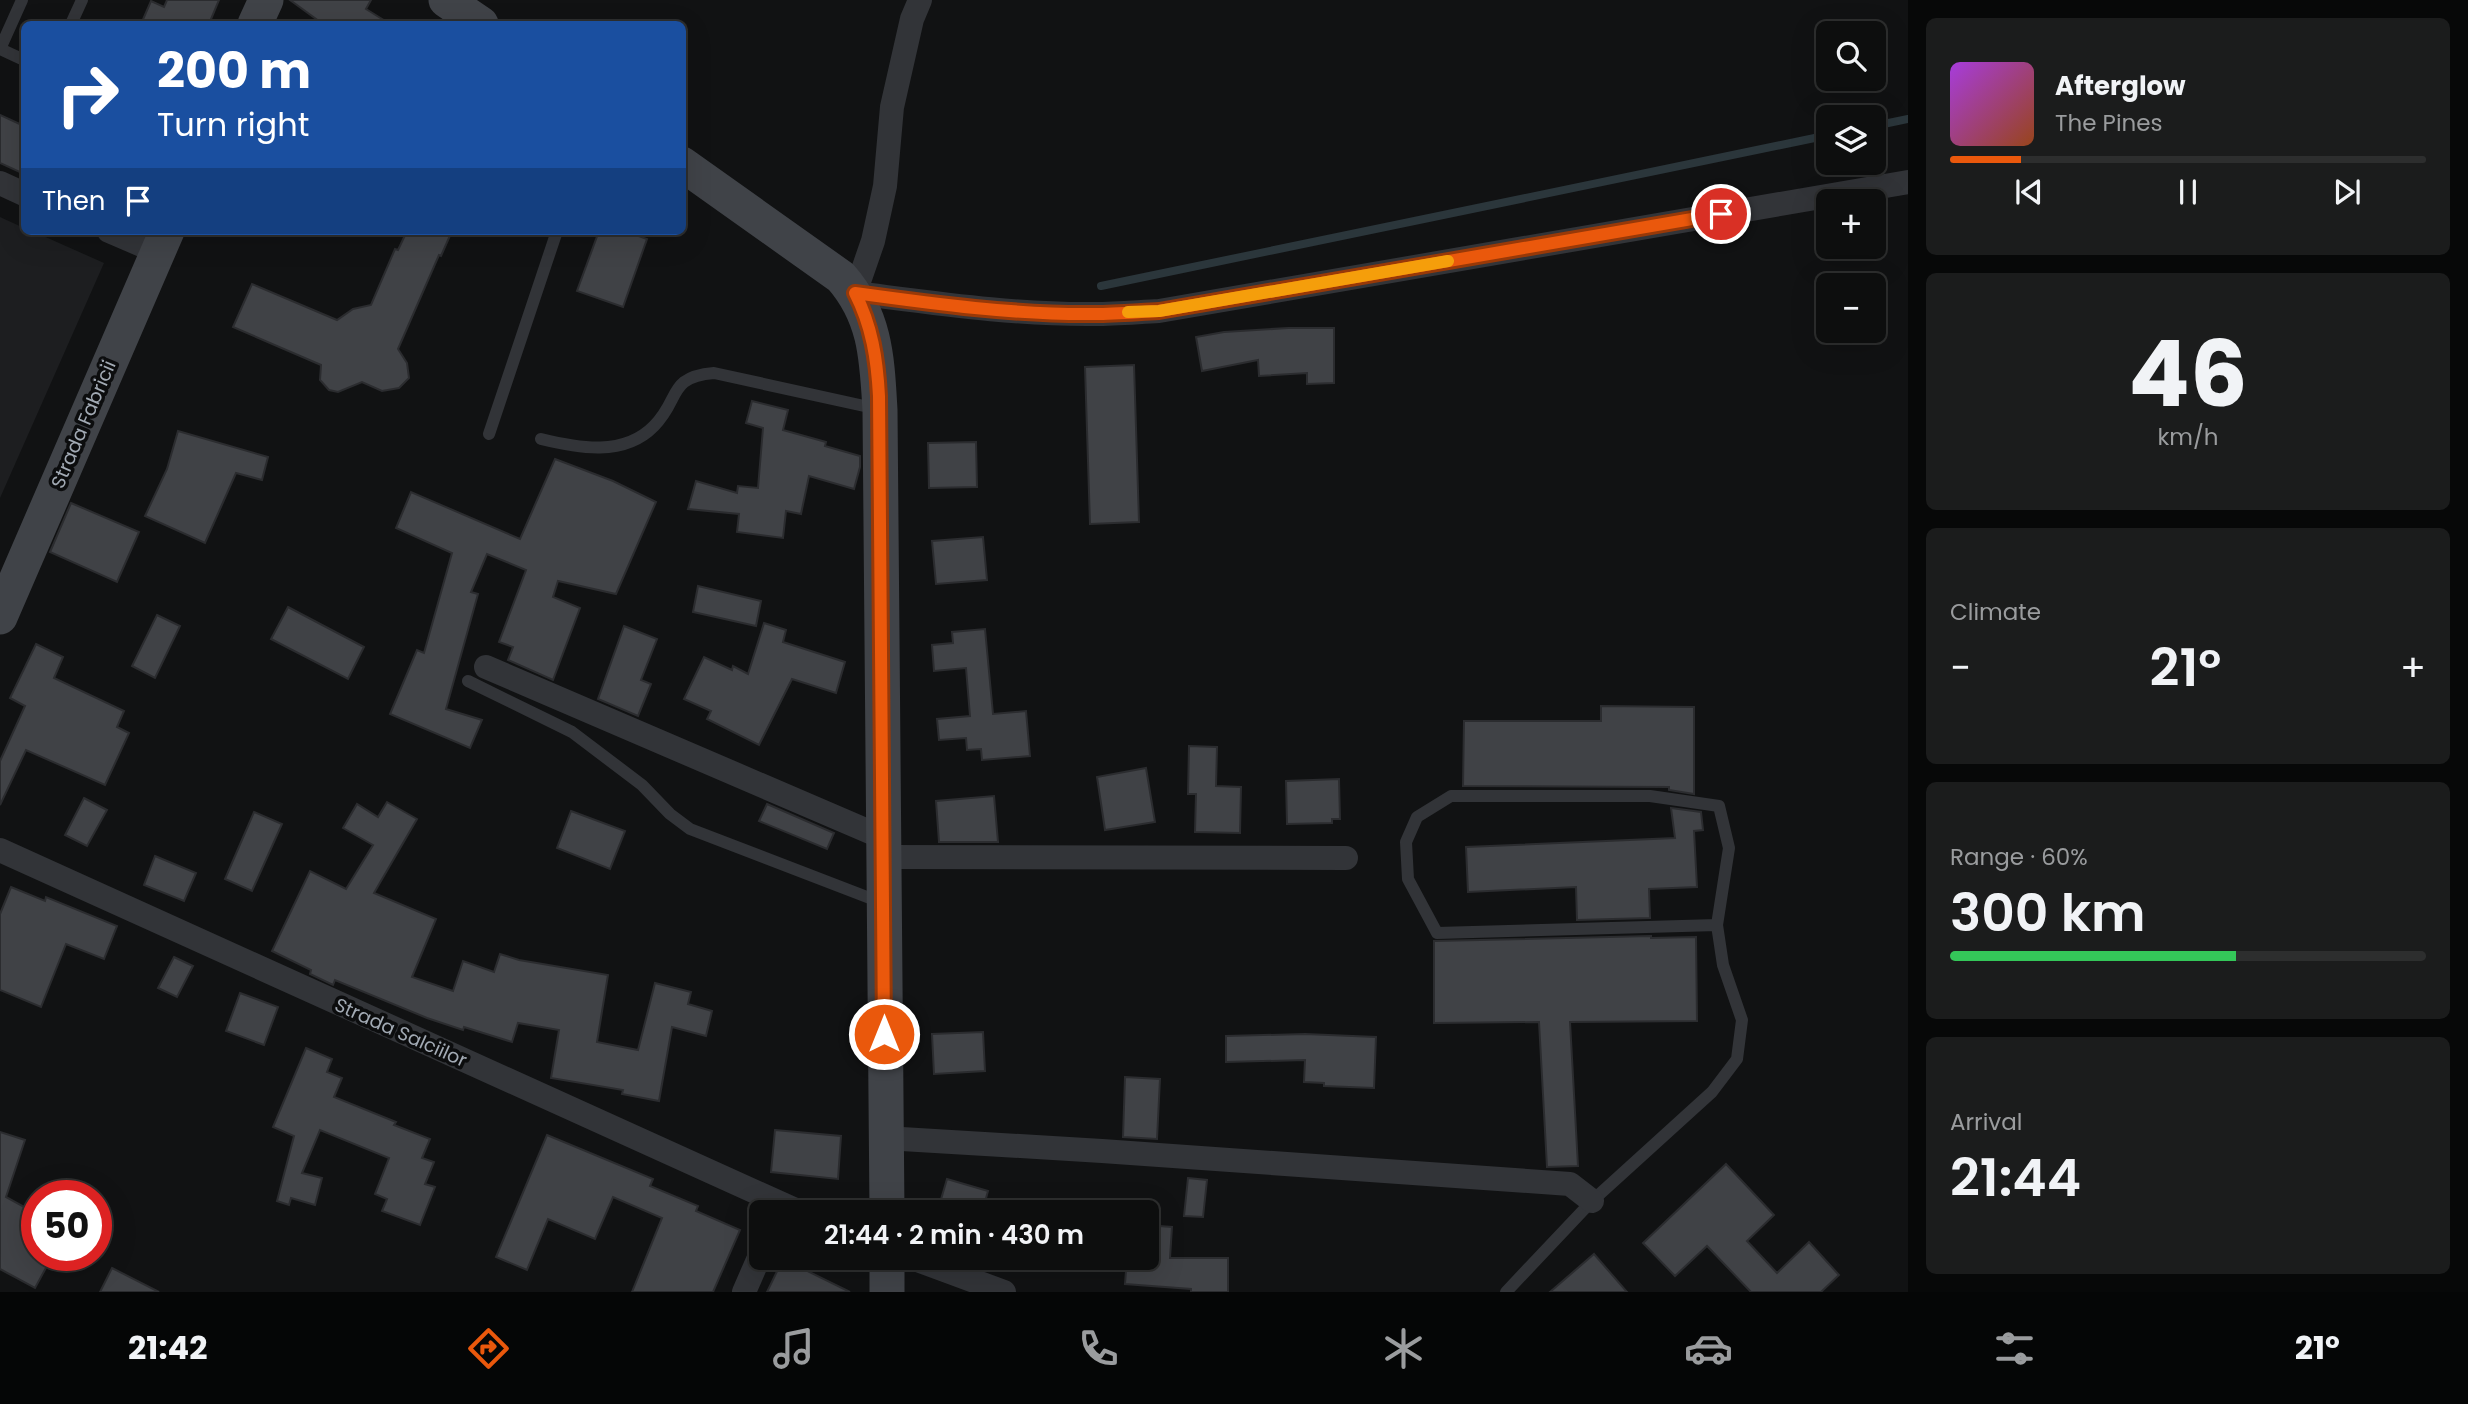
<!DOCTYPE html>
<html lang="en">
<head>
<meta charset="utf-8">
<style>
  body { margin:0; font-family:Poppins,sans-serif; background:#1b1c1c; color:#f1f3f6; height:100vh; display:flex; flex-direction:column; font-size:26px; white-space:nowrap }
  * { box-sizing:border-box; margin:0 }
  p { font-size:23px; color:#9a9c9e }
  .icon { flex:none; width:38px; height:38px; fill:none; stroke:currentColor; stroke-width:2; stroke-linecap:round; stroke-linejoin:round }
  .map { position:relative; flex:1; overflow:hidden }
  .side { display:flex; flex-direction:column; gap:18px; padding:18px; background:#070808; width:560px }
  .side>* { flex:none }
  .guide { position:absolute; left:21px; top:21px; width:665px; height:214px; border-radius:10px; box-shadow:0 7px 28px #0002,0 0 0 2px #2d2e2e; background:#1a4fa0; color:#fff; overflow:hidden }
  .fabs { position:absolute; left:1816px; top:21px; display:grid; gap:14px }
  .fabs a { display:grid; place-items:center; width:70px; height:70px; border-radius:10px; background:#0d0e0e; box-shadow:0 7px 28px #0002,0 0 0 2px #2d2e2e; font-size:35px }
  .speed { position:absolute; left:21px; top:1180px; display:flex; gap:14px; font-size:35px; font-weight:700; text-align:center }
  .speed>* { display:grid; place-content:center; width:91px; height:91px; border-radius:50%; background:#0d0e0e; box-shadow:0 7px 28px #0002,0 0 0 2px #2d2e2e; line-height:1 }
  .speed .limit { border:10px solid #d22; background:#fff; color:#111 }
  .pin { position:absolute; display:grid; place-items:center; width:60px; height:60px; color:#fff; margin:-30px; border:4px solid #fff; border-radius:50%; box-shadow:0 2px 7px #0007 }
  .me { position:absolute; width:77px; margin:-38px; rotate:0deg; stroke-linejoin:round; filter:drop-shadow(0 0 5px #0008) }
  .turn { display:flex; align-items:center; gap:24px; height:147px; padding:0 21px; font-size:32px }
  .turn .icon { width:91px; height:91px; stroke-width:2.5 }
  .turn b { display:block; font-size:49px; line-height:60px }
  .then { display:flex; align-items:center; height:66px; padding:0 21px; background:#0003; gap:14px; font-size:26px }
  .big { font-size:52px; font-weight:600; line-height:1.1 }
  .side .widget { flex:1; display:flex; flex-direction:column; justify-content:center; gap:10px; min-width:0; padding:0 24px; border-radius:10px; background:#1b1c1c }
  .side .dial { align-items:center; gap:0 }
  .dial b { font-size:91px; line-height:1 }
  .song { display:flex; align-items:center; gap:21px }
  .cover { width:84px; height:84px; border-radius:10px; background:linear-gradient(135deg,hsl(280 70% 55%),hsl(20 70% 35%)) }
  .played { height:7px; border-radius:4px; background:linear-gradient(90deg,#ea580c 15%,#2d2e2e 15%) }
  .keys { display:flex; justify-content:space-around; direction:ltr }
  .heat { display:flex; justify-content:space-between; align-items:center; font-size:38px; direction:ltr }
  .charge { height:10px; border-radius:5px; background:linear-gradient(90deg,#34c759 60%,#2d2e2e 0) }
  .trip { position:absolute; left:749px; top:1200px; width:410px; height:70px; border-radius:10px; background:#0d0e0e; box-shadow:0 7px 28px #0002,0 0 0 2px #2d2e2e; font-weight:600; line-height:70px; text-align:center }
  .dock { display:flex; height:112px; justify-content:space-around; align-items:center; background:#050606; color:#9a9c9e }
  .dock .icon { width:49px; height:49px }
  .dock .selected { color:#ea580c }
  .dock b { font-size:32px; color:#f1f3f6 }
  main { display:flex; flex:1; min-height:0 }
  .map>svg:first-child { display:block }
  .built { fill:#1d1e20 }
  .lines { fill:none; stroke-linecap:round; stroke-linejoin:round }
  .stream { stroke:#2b363b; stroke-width:8 }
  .building { fill:#404246; stroke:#2b2c2f; stroke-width:2 }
  .lane { stroke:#323438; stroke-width:12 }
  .street { stroke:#323438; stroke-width:24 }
  .secondary { stroke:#404348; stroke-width:35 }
  .route-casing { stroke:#983908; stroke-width:18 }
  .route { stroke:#ea580c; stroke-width:12 }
  .slow { stroke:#f59e0b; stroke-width:12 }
  .labels { text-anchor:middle; stroke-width:7; stroke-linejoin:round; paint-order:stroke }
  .street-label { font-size:19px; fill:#a2aab4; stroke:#0c0d0e }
</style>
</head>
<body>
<main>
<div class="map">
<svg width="1908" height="1292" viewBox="0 0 1908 1292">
  <rect width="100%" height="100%" fill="#111213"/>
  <!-- built -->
  <path class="built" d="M0,217l24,11v3h8l72,32 -104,235z"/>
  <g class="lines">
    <!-- stream -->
    <g class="stream">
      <path d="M1874,126l34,-7"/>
      <path d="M1101,286l728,-151"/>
    </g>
  </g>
  <!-- building -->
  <g class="building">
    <path d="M167,0h52l-10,24h-68l10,-23 13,6z"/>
    <path d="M290,0h81l-5,9 24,15h-67z"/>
    <path d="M0,115l24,11v48l-24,-11z"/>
    <path d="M407,231h45l-11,25 -2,-1 -41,94 9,14 2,15 -10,10 -17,3 -20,-9 -24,10 -9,-2 -9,-10 1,-15 -88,-38 19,-43 85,36 16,-11 18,-4 24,-56 3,1z"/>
    <path d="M599,231h26l22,8 -24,68 -46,-16z"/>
    <path d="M1288,328h46v55l-27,1v-11l-48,3 -1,-16 -56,11 -6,-34 28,-5z"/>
    <path d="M1134,365l5,157 -49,2 -5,-157z"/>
    <path d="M752,401l36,9 -5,20 43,12 -1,4 35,10v11l-6,22 -45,-13 -8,38 -15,-3 -3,27 -46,-6 2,-18 -51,-5 8,-28 41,12 1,-7 20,2 5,-60 -17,-5z"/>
    <path d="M178,431l90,26 -6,23 -26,-7 -31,70 -60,-27 22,-47z"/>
    <path d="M976,442l1,45 -48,1 -1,-45z"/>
    <path d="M555,459l58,22 43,21 -40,92 -58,-13 -5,16 27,11 -27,72 -45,-20 5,-13 -14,-5 27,-72 -39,-16 -16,38 7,2 -32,115 36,11 -12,28 -80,-34 27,-64 7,3 28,-100 -56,-25 15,-36 109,47z"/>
    <path d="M71,503l68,29 -22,50 -67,-30z"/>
    <path d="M983,537l4,43 -51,4 -4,-43z"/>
    <path d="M698,586l63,15 -5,25 -63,-14z"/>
    <path d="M288,607l76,40 -16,32 -77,-40z"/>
    <path d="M157,615l23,11 -25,52 -23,-12z"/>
    <path d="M764,623l22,7 -3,12 62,20 -9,31 -44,-14 -33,66 -52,-26 4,-8 -27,-12 20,-42 28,13 1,-4 15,8z"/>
    <path d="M624,626l33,13 -16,41 10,4 -13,32 -40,-17z"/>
    <path d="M985,629l8,85 33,-3 4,45 -48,4 -1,-11 -14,1 -1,-12 -27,2 -2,-21 33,-3 -4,-48 -32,3 -2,-26 21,-2 -1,-11z"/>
    <path d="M36,644l27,13 -9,21 70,33 -7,16 12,6 -24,52 -79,-35 -26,55v-44l25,-55 -15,-8z"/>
    <path d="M1601,706l93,1v87l-25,-4v-3l-206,-1 1,-65h137z"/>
    <path d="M1189,746l28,1 -1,39 25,1 -1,46 -45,-1 1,-38h-8z"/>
    <path d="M1146,768l9,54 -50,8 -8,-53z"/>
    <path d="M1339,779l1,40h-8v4l-45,1 -1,-43z"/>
    <path d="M994,796l4,46h-59l-3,-41z"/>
    <path d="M84,798l23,12 -20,36 -22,-11z"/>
    <path d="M387,802l30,17 -43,74 62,26 -24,58 41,14 10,-30 31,11 6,-18 19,6 89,15 -11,67 41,8 17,-67 36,9 -3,12 24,7 -6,25 -34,-9 -13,74 -37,-7 1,-4 -72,-12 8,-48 -41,-7 -6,19 -48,-15 -1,3 -36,-12 -92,-38 -2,5 -23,-11 1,-4 -39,-19 38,-80 36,18 27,-44 -30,-17 14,-24 21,13z"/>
    <path d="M767,804l67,29 -7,16 -68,-28z"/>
    <path d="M1671,808l30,4 2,18 -9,1 3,56 -48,2 1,29 -73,2 -1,-33 -108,5 -2,-45 209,-9z"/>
    <path d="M571,811l54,20 -15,38 -53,-21z"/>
    <path d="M254,812l28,12 -30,67 -27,-12z"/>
    <path d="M155,856l41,17 -12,28 -40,-16z"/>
    <path d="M11,887l34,14 1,-4 71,29 -13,33 -38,-15 -25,63 -41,-17v-76z"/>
    <path d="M1651,936v2l45,-1 1,84 -127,1 8,144 -31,1 -8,-145 -105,1v-82z"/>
    <path d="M174,957l19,9 -16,31 -19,-9z"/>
    <path d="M240,993l38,14 -14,38 -38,-14z"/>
    <path d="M983,1032l2,39 -51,3 -2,-40z"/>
    <path d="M1305,1034l71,3 -2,51 -50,-2v-3l-20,-1 1,-22 -79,2v-26z"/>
    <path d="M306,1048l26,11 -5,13 15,6 -8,19 62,25 -2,3 36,14 -8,19 12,4 -9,22 10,3 -15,38 -38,-14 5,-12 -12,-5 14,-36 -69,-28 -18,43 20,5 -7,27 -24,-7 -2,7 -12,-4 17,-65 -21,-9z"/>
    <path d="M1125,1077l35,2 -3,60 -34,-2z"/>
    <path d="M775,1130l66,6 -3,43 -67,-7z"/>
    <path d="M0,1132l25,8 -19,57 31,17v41h16l-18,33 -35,-19z"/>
    <path d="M547,1135l106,44 -3,7 48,20 -2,5 44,19 -27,62h-81l30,-74 -49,-21 -18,42 -47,-20 -21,51 -31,-13z"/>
    <path d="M1726,1164l48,51 -27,26 30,32 32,-31 30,33 -18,17h-70l-44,-46 -32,30 -32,-33z"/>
    <path d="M1188,1178l19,2 -4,37 -19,-1z"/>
    <path d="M947,1179l41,12 -6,22h-45z"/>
    <path d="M1146,1225l26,2 -2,31h58v34h-37v-3l-66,-5 2,-26h19z"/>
    <path d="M1594,1254l33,38h-77z"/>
    <path d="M783,1259l67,33h-83z"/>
    <path d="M112,1268l47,24h-59z"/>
  </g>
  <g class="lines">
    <!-- lane -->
    <g class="lane">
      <path d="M22,0l-22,49 24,11"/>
      <path d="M71,24l11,-24"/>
      <path d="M489,434l68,-203"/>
      <path d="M541,439c37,9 83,18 113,-13 27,-27 13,-49 60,-53l164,36"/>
      <path d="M468,681l104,51 70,53 28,29 20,15 190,73"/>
      <path d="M1506,1292l86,-91 120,-109 25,-33 5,-39 -19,-55 -6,-40 12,-77 -10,-42 -69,-10h-199l-34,21 -11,25 2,37 29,54 280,-8"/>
    </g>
    <!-- street -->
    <g class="street">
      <path d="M920,0l-8,19 -20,88 -7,79 -12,55 -18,52c80,10 160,22 240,21 21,0 43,-2 64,-3l749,-129"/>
      <path d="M0,183l24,11"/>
      <path d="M109,231l49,21"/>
      <path d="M486,667l398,171"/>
      <path d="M0,850l802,363"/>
      <path d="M884,857l462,1"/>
      <path d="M885,1138l217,13 468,33 22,17"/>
      <path d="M912,1258l92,34"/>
      <path d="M744,1292l17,-39"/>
    </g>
    <!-- secondary -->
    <g class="secondary">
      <path d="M446,0l35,24"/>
      <path d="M255,24l11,-24"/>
      <path d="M682,164l159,113c35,40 36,82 39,133l7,803"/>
      <path d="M0,617l167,-386"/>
      <path d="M887,1292v-34"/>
    </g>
  </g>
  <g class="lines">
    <!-- route casing -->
    <g class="route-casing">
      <path id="route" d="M884,1034l-5,-638c-2,-37 -7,-70 -24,-103 80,11 160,22 240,21 21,0 43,-2 64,-3l562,-97"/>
    </g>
    <!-- route -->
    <use href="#route" class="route"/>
    <!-- slow -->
    <path class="slow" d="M1128,312l31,-1 289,-50"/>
  </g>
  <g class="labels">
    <!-- street labels -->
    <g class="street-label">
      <text transform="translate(83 424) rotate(-67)" y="7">Strada Fabricii</text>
      <text transform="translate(401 1032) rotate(24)" y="7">Strada Salciilor</text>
    </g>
  </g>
</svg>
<div class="fabs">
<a><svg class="icon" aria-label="search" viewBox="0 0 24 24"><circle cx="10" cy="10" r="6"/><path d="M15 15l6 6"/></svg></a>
<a><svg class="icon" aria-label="layers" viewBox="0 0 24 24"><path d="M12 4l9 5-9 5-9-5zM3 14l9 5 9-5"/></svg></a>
<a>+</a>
<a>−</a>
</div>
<div class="speed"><div class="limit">50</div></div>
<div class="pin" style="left:1721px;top:214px;background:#d93025"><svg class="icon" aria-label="arrive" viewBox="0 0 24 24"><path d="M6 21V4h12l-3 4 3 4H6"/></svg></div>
<svg class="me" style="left:884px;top:1034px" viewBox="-20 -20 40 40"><circle r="17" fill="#ea580c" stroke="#fff" stroke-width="3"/><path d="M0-11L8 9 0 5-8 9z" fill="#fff"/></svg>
<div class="trip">21:44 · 2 min · 430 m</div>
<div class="guide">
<div class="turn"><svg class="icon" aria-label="right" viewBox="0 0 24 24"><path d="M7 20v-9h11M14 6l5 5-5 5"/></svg><div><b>200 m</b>Turn right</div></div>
<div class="then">Then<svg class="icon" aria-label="arrive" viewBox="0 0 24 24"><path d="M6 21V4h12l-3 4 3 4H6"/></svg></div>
</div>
</div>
<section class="side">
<div class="widget">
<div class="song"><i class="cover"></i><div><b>Afterglow</b><p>The Pines</p></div></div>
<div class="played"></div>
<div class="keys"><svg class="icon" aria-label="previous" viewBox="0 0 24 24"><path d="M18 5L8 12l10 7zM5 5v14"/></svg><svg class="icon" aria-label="pause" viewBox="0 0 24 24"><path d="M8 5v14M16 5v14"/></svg><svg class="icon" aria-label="next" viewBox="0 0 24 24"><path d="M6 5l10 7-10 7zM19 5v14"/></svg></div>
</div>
<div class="widget dial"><b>46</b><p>km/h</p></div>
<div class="widget"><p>Climate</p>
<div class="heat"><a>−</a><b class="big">21°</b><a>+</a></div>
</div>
<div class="widget"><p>Range · 60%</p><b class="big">300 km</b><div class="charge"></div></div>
<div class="widget"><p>Arrival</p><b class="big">21:44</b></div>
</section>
</main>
<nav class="dock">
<b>21:42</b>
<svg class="icon selected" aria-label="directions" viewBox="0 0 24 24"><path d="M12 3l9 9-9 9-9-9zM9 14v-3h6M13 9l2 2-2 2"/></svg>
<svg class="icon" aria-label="music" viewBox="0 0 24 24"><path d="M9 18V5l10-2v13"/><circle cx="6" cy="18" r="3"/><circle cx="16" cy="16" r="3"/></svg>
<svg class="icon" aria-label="phone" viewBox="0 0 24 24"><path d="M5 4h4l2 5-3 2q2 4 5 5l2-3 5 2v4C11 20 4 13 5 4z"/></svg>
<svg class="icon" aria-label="climate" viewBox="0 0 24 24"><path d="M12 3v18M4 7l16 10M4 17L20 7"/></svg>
<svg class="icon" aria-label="car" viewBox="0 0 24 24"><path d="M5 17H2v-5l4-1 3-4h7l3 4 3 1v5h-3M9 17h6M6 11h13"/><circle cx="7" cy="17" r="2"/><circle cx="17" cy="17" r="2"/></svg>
<svg class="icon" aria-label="filters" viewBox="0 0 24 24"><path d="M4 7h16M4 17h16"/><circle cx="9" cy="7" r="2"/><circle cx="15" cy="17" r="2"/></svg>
<b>21°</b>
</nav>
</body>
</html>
